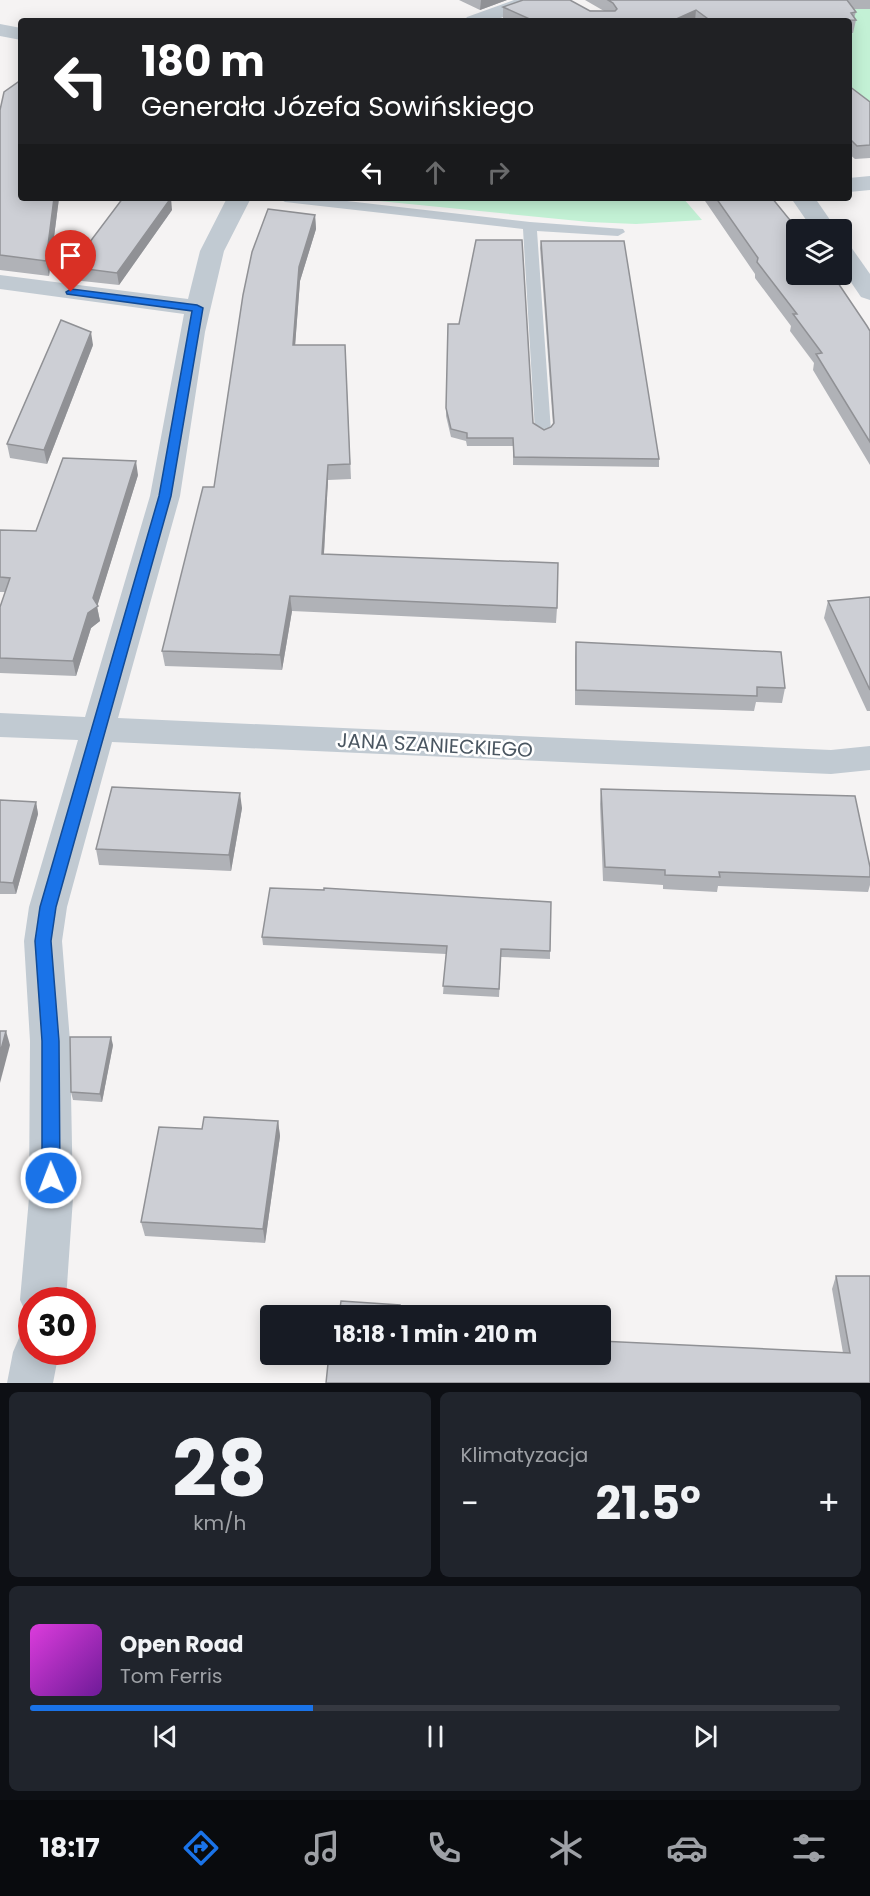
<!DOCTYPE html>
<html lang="pl">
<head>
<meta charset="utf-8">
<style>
  body { margin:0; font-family:Poppins,sans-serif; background:#20242c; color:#f1f3f6; height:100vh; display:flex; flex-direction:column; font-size:22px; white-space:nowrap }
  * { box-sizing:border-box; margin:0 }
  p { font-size:20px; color:#9ea1a6 }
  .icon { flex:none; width:33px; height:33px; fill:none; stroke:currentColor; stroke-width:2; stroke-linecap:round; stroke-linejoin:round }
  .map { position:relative; height:1383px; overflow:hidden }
  .panel { display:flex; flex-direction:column; gap:9px; padding:9px; background:#0d0f14; flex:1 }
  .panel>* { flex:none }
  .guide { position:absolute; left:18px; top:18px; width:834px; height:183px; border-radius:6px; box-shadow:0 3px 15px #0003; background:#202124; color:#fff; overflow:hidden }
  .buttons { position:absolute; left:786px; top:219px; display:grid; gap:12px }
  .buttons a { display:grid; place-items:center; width:66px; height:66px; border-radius:6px; background:#171b24; box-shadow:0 3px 15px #0003; font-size:30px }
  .speed { position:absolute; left:18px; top:1287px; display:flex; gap:12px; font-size:30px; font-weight:700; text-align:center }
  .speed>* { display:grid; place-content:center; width:78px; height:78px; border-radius:50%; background:#171b24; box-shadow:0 3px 15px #0003; line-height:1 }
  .speed .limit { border:9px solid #d22; background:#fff; color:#111 }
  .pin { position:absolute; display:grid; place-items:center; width:51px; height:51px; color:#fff; margin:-62px -26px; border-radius:50% 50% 50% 0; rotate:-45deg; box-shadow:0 0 6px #0007 }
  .pin .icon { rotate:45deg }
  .me { position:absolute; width:66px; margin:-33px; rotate:359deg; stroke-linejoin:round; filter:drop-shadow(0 0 4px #0008) }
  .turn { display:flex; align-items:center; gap:21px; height:126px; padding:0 24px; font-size:27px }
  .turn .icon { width:78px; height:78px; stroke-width:2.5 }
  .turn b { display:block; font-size:42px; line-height:51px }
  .lanes { display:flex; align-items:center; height:57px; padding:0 24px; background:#0003; justify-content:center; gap:30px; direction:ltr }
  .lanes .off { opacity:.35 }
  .big { font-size:45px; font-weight:700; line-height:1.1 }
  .panel .widget { flex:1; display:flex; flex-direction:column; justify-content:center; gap:9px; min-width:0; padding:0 21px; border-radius:9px; background:#20242c }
  .panel .dial { align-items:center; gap:0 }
  .dial b { font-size:78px; line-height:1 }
  .song { display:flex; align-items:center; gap:18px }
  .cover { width:72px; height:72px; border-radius:9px; background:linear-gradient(135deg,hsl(300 70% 55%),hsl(280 70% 35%)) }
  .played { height:6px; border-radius:3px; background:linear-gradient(90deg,#1a73e8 35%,#363941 35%) }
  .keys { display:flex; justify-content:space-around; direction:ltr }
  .heat { display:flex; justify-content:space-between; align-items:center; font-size:33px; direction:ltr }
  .panel .tiles { flex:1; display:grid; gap:9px; grid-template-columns:1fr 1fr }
  .widget:last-child { grid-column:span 2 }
  .trip { position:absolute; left:260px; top:1305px; width:351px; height:60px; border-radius:6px; background:#171b24; box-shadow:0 3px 15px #0003; font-weight:700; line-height:60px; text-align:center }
  .tab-bar { display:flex; height:96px; justify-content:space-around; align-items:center; background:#090b0e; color:#9ea1a6 }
  .tab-bar .icon { width:42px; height:42px }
  .tab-bar .active { color:#1a73e8 }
  .tab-bar b { font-size:27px; color:#f1f3f6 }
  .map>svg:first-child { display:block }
  .green { fill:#c3f1d5 }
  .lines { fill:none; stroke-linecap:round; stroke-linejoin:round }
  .service { fill:#c1cad2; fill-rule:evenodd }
  .minor { fill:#c1cad2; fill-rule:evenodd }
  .wall { fill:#b0b2b7 }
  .shaded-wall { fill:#909195 }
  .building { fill:#cdcfd5; stroke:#909195; stroke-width:1.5 }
  .route { fill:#1a73e8; stroke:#114b97; stroke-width:1.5 }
  .labels { text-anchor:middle; stroke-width:5; stroke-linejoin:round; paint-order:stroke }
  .street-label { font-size:20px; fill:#4a5661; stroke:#fff }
</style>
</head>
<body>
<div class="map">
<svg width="870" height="1383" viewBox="0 0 870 1383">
  <rect width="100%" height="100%" fill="#f5f3f3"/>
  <!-- green -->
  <g class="green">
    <path d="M802,0h68v102h-3l-18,-15v-66z"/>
    <path d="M370,198h313l19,22 -66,4 -47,-2 -220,-22z"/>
  </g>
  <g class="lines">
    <!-- service -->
    <path class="service" d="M278,198h43l209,24 93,7 2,3 -7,4 -81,-5 14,200 -2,3 -6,2 -8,-5 -12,-202 -238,-27z"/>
    <!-- minor -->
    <g class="minor">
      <path d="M514,0h28l-3,4 -47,17h-28l3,-4z"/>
      <path d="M0,24l21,4v12l-21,-4z"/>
      <path d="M870,176v14l-21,2v-14z"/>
      <path d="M227,198h24l-27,53 -19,81 -25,164 -62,222 713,32 39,-4v24l-39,4 -719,-32 -45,165 -5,34 8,100 3,157 -7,102h-34v17l-5,-2 -7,-15 9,-102 1,-157 -6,-100 5,-34 49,-167 -78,-3v-24l85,4 65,-221 34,-182 -184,-25v-14l188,24 12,-48z"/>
      <path d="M791,198h24l22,32h-24z"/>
      <path d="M842,245l9,2 19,27v26l-9,-3 -19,-28z"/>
      <path d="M32,1331v21h27l-6,31h-46l6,-31 7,-16z"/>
    </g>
  </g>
  <!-- wall -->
  <g class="wall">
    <path d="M459,0h48l-27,10z"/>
    <path d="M585,0h285v9h-17l3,3 -2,6 2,2 -3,13h-4v-12h-343l-3,-2v-12l101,4z"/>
    <path d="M849,86l21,16v56l-15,1 -6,-5z"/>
    <path d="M0,110l21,88h38l-10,78 -49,-6z"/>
    <path d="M703,198h69l98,133v134l-57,-95 1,-7 -24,-32 1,-5 -36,-48v-4z"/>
    <path d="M172,210l-53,75 -46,-5 -2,-13z"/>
    <path d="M315,215l1,14 -16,52 -5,64h50l6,134 -23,1 -4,74 233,54 -1,15 -264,-12 -10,59 -117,-4 -3,-15 52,-164z"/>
    <path d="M541,241l118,218v8l-146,-2v-19h-46l-1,-5 -15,-4 -5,-21 2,-92 85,99 11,7 7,-3 2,-2 -13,-177z"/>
    <path d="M93,345l-46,119 -37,-6 -3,-14z"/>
    <path d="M138,475l-41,131 3,15 -9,7 -15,48 -76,-3v-66l5,-15h-5v-62l36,1z"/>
    <path d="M870,597v114h-3l-43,-93 4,-17z"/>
    <path d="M576,642l209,46 -3,15 -26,-1 -2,9 -179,-6v-48z"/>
    <path d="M601,789l269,78v18l-2,7 -150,-6 -1,6 -54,-3v-4l-60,-4 -3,-77z"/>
    <path d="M0,800l36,2 2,12 -22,80h-16z"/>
    <path d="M242,808l-11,63 -132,-6 -3,-16z"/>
    <path d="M262,937l288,14v8l-49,-2 -2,40 -56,-3 3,-40 -183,-9z"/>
    <path d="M113,1045l-11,57 -29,-2 -2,-8z"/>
    <path d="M278,1121l2,15 -15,107 -120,-7 -4,-14 61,-93z"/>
    <path d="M836,1276l34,107 -27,-30 -11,-64z"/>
  </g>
  <!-- shaded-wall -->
  <g class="shaded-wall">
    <path d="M481,0h26l-27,10z"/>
    <path d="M696,10l-1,11h-23z"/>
    <path d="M54,198h5l-10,78 -3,-15z"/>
    <path d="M171,198l1,12 -53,75 -2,-12z"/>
    <path d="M315,215l1,14 -16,52 -6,79 -1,-15 6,-78z"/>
    <path d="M91,332l2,13 -46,119 -3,-14z"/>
    <path d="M136,461l2,14 -41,132 3,14 -9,7 -15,48 -3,-15z"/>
    <path d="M328,465v15l-5,89 -1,-15z"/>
    <path d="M290,596l2,15 -10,59 -2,-15z"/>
    <path d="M240,793l2,15 -11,63 -2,-16z"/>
    <path d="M36,802l2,12 -22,80 -3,-11z"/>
    <path d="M6,1031l4,14 -10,38v-30z"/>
    <path d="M111,1037l2,8 -11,57 -2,-8z"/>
    <path d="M278,1121l2,15 -15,107 -2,-14z"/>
  </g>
  <!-- building -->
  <g class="building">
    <path d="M523,0h47l20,11h25l2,-2 -4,-6 -5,-3h239l9,12 -5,1 5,7 -145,1 -15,-11 -24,11h-138l-31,-14z"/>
    <path d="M21,80v118h33l-8,63 -46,-6v-145l4,-18z"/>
    <path d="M849,86l21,16v43l-13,1 -8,-8z"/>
    <path d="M123,198h48l-54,75 -46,-6z"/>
    <path d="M716,198h56l26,32h-2v44h36l35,52 3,5v111l-54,-88 6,-1 -29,-39h4l-40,-52 1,-4z"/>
    <path d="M268,209l47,6 -16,52 -6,78h52l5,119 -22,1 -6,89 236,9 -1,45 -267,-12 -10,59 -118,-4 41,-164h11l29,-192 9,-43z"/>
    <path d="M476,240h46l11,183 11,7 7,-3 3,-4 -13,-182h83l35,218 -145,-2 -1,-19h-46v-5l-16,-4 -5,-21 2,-84h11z"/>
    <path d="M61,320l30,12 -47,118 -37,-6z"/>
    <path d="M63,458l73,3 -43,137 5,8 -10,7 -15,48 -73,-3v-51l10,-29 -10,-1v-47l36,1z"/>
    <path d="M870,597v93l-42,-89z"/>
    <path d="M576,642l205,10 4,36 -28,-1v9l-181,-6z"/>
    <path d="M112,787l128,6 -11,62 -133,-6z"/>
    <path d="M601,789l254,7 15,71v10l-151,-5 1,5 -55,-2v-5l-60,-3z"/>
    <path d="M0,800l36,2 -23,81 -13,-1z"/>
    <path d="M270,888l54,2v-2l227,14 -1,49 -49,-2 -2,40 -56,-3 4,-40 -185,-9z"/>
    <path d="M0,1031h6l-6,22z"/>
    <path d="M70,1037h41l-11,57 -29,-2z"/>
    <path d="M204,1117l74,4 -15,108 -122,-7 18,-95 43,2z"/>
    <path d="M836,1276h34v107h-544l3,-29h271v-13l250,12z"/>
    <path d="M341,1301l59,4v11h-61z"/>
  </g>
  <!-- route -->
  <path class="route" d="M71,289l126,16 6,3 -32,188 -115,411 -5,34 8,100 1,137 -3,6 -6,2 -6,-2 -3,-6v-137l-7,-100 5,-34 119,-411 33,-185 -125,-17 -1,-2z"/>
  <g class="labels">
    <!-- street labels -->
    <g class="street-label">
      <text transform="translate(435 745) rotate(3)" y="7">JANA SZANIECKIEGO</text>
    </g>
  </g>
</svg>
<div class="buttons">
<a><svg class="icon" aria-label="layers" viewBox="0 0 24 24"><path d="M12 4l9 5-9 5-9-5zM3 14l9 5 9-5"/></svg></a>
</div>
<div class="speed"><div class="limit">30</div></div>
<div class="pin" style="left:71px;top:292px;background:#d93025"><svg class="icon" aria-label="arrive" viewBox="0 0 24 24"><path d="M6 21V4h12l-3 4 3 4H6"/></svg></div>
<svg class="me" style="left:51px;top:1178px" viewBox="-20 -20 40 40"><circle r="17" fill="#1a73e8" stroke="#fff" stroke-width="3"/><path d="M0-11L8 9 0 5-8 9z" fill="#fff"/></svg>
<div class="trip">18:18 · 1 min · 210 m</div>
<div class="guide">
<div class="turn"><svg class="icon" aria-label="left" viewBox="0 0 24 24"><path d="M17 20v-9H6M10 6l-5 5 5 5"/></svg><div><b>180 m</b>Generała Józefa Sowińskiego</div></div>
<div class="lanes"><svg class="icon" aria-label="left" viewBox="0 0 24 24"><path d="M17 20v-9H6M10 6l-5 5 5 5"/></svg><svg class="icon off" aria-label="ahead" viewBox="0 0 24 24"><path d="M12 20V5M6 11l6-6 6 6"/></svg><svg class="icon off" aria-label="right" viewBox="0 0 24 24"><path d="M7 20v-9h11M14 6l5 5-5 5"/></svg></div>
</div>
</div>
<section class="panel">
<div class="tiles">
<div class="widget dial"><b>28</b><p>km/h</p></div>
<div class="widget"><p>Klimatyzacja</p>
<div class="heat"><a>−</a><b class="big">21.5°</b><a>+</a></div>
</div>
<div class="widget">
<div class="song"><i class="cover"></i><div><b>Open Road</b><p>Tom Ferris</p></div></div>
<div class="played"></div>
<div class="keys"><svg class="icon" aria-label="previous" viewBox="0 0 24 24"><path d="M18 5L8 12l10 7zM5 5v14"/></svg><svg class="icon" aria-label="pause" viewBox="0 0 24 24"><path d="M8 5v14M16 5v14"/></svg><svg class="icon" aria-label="next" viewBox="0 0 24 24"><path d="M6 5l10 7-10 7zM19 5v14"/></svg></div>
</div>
</div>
</section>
<nav class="tab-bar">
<b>18:17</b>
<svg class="icon active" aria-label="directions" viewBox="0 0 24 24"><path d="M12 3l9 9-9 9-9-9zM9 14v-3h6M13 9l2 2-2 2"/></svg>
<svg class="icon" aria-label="music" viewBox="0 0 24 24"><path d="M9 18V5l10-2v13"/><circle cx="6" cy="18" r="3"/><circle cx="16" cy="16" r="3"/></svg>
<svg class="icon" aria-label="phone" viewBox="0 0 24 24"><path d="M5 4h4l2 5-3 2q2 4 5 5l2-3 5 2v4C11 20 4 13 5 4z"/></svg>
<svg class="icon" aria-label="climate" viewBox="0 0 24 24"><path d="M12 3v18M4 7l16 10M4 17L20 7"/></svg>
<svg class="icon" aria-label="car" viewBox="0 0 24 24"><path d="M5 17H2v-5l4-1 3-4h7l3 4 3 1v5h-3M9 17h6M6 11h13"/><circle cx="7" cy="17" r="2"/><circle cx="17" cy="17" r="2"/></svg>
<svg class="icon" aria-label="filters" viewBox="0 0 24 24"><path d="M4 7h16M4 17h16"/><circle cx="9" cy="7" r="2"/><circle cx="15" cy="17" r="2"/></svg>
</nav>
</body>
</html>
